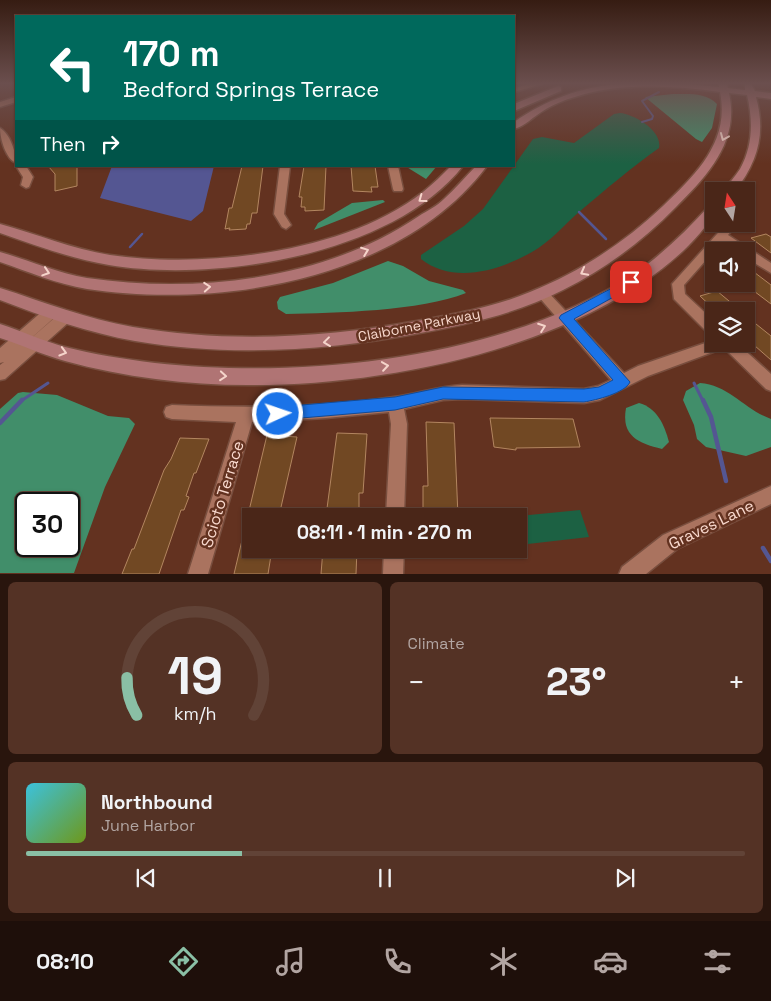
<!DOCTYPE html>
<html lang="en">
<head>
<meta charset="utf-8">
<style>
  body { margin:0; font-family:"Space Grotesk",sans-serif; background:#543225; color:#f1f3f6; height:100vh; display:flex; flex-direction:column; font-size:19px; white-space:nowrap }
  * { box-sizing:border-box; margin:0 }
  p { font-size:16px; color:#b2a5a2 }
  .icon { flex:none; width:28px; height:28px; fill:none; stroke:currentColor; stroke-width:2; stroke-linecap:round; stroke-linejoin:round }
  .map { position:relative; height:574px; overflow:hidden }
  .panel { display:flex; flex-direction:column; gap:8px; padding:8px; background:#29150d; flex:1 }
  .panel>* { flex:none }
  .guide { position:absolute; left:15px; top:15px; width:500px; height:152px; border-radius:0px; box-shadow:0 1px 4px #0004,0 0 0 1px #614337; background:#00695c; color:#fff; overflow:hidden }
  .needle { width:32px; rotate:348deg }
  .fabs { position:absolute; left:705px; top:182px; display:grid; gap:10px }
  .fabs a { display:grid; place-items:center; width:50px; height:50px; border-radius:0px; background:#4a2618; box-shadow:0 1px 4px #0004,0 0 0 1px #614337; font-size:25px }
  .speed { position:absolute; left:15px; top:492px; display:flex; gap:10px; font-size:25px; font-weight:700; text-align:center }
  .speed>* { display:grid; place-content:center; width:65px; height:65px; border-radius:50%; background:#4a2618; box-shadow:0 1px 4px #0004,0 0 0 1px #614337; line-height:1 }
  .speed .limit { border:2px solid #111; border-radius:8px; background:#fff; color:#111 }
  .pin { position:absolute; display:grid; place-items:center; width:42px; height:42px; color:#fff; margin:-21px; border-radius:10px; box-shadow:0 2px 8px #0006 }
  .me { position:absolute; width:55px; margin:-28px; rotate:87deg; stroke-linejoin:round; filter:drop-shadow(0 0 4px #0008) }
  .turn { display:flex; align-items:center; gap:18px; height:105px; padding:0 25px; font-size:22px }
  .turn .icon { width:65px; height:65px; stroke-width:2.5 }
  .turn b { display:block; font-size:35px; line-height:42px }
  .then { display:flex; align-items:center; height:48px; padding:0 25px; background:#0003; gap:10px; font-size:19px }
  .big { font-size:38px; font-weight:700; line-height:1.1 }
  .panel .tile { flex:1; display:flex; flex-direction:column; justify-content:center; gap:8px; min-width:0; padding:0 18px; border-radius:8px; background:#543225 }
  .panel .dial { align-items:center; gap:0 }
  .dial svg { height:130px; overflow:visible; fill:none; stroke:#614337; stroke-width:7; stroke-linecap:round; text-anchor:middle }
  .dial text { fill:#f1f3f6; stroke:none }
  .song { display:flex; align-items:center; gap:15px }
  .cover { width:60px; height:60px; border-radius:8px; background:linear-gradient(135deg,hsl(190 70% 55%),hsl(80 70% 35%)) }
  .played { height:5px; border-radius:2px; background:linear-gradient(90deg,#8abfa5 30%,#614337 30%) }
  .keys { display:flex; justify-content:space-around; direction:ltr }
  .heat { display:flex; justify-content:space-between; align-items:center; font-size:28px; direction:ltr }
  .panel .tiles { flex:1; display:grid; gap:8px; grid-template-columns:1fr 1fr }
  .tile:last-child { grid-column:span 2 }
  .trip { position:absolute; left:242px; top:508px; width:285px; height:50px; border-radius:0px; background:#4a2618; box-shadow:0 1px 4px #0004,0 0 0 1px #614337; font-weight:700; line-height:50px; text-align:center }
  .menu { display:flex; height:80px; justify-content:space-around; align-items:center; background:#1e0f0a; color:#b2a5a2 }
  .menu .icon { width:35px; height:35px }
  .menu .active { color:#8abfa5 }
  .menu b { font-size:22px; color:#f1f3f6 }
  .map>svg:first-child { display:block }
  .green { fill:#1c6143 }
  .forest { fill:#418e6a; fill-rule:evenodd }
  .water { fill:#545692 }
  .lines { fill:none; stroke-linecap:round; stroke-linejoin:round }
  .stream-far3 { stroke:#545692; stroke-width:2 }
  .stream-far2 { stroke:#545692; stroke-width:2.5 }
  .stream-far1 { stroke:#545692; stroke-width:3 }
  .stream { stroke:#545692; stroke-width:4.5 }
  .building { fill:#714823; stroke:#b38660 }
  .street-casing { stroke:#784e3e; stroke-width:3 }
  .secondary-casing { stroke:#784e3e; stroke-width:3 }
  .street { fill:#aa735f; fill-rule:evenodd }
  .secondary { fill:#b07474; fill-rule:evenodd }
  .oneway { stroke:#f5d4ca }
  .route { fill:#1a73e8; stroke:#114b97 }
  .labels { text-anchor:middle; stroke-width:5; stroke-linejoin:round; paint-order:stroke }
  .street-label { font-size:14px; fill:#f9d9ce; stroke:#633220 }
  .near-street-label { font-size:16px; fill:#f9d9ce; stroke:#633220 }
</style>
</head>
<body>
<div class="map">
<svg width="771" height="574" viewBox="0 0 771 574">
  <rect width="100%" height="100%" fill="#633220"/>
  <!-- green -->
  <g class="green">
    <path d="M620,113c14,1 43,18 39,35 -27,19 -54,42 -80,64 -15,13 -29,30 -47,40 -32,18 -78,33 -111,7v-4l43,-29 19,-17 50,-70 9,-2 32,6 40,-29z"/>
    <path d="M580,510l9,27 -70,8v-29z"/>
  </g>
  <!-- forest -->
  <g class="forest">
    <path d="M673,94c15,0 33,-2 44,10l-5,24 -10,14 -6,-3 -51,-42z"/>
    <path d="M405,166h32l-11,13z"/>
    <path d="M383,200l2,2 -71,28 4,-7 34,-20z"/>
    <path d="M388,261l15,5 26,15 34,9 3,3c-45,18 -131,20 -180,21l-8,-5 -1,-7 3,-5 53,-14z"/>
    <path d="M700,383c29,2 45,27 71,36v28l-25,9 -40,-9 -9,-8 -3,-14 -11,-25 3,-9z"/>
    <path d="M23,392l34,3 51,21 21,2 6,6 -30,63 -31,86h-74v-164l18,-16zM26,504h43v42h-43z"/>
    <path d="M639,403c18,5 25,21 30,39l-7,7c-24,-6 -41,-13 -36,-41z"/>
  </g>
  <!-- water -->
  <path class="water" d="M112,166h102l-11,45 -12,10 -91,-23z"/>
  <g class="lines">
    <!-- stream-far3 -->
    <path class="stream-far3" d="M642,122l10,-3 1,-3 -11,-15 17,-9"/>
    <!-- stream-far2 -->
    <g class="stream-far2">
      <path d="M579,212l27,27"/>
      <path d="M130,247l12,-13"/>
    </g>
    <!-- stream-far1 -->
    <g class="stream-far1">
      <path d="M694,383l9,18"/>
      <path d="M21,401l27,-18"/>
    </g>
    <!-- stream -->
    <g class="stream">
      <path d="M703,400l8,17 15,64"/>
      <path d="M0,423l22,-23"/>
      <path d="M763,548l8,13"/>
    </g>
  </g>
  <!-- building -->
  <g class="building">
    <path d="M48,166h29v20l-22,5v-17z"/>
    <path d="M242,166h21l-6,47h-5l-2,11h-3l-1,5 -17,1 1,-2 -5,1 1,-5 3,-16h3z"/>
    <path d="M304,166h22l-2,44 -19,1v-4h-4l1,-10h-3z"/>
    <path d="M351,166h24l3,21h-7l1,5 -19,-1z"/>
    <path d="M766,234l5,3v16l-20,-15z"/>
    <path d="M746,266l25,19v19l-25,-19z"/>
    <path d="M717,291l24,20h-25l-16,-15z"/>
    <path d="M746,316l25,20v24l-25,-22z"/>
    <path d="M490,418l83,1 7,28 -64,1v2l-22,-3z"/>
    <path d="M426,422l28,1 4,93h-35v-30h5z"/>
    <path d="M337,433l30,1 -4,59h-4v23h-33z"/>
    <path d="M267,435l30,2 -18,79h-28v33h21l-4,25h-34z"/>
    <path d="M180,438l29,1 -13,34h-2l-8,23 3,1 -5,13h-3l-22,64h-37l10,-25h2l30,-79 7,-11z"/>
    <path d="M323,549h34l-1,25h-35z"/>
    <path d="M422,549h38v9l-38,-2z"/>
  </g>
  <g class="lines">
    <!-- street casing -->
    <g class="street-casing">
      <g id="street">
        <path d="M530,84h12l-28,8v-4z"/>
        <path d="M16,97v5l-16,5v-5z"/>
        <path d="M0,128c10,6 16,24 16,35 -10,-4 -16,-24 -16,-35z"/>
        <path d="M16,166h10l7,11 -4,10 -3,1 -5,-3 2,-8z"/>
        <path d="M280,166h10l-6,48 7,11 -5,4 -4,-2 -8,-13z"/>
        <path d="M388,166h10l5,23 -1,2h-8l-1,-2z"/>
        <path d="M726,224h11l-9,11 43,28v10l-25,-15v-7h-10l-14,-9 -38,43 1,9 29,27v14l-5,-1 -35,-35 -2,-15z"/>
        <path d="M542,288l4,2 78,83 14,-7 76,-26v4h24l33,30v17l-5,-2 -42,-41 -76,28 -48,24 -16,3 -122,-4 -19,1 -39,9 3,15 -3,92h-18l5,-92 -2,-12 -63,6 -74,4 -44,152h-20l48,-152 -64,-3 -6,-2 -2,-5 2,-5 6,-2c74,3 149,3 222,-8 23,-3 45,-11 68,-12l122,4 14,-3 13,-6 -73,-84 -2,-3 2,-3z"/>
        <path d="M50,308l5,1 2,4 -2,4 -34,30 38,-33h10l2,4 -2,4 -64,57 -5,1v-15l4,-3 -4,1v-15l45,-39z"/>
        <path d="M771,486v18l-94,45 -31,25h-27l3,-7 41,-32z"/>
        <path d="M384,549h20l-1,25h-20z"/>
      </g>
    </g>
    <!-- secondary casing -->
    <g class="secondary-casing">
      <g id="secondary">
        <path d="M619,84h68l32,3v-3h8l1,4 17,2v-6h6l4,7 16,2v6l-15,-2c10,36 2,65 -21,94h-12c5,-7 12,-14 17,-22 13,-23 13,-49 7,-74l-18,-2c11,48 -21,82 -53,114 -33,34 -71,62 -113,83 -45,23 -94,34 -143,43 -95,18 -190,24 -285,8 -46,-8 -91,-24 -135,-41v-12c44,14 87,31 133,39 94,16 190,11 284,-6 38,-7 77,-14 113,-29 50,-20 95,-50 133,-86 33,-32 67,-64 57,-114 -47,-6 -99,-10 -145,5 -11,3 -23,8 -32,14 -9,5 -19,16 -29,18v-7c32,-22 66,-35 105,-38z"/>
        <path d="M558,86l3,1v4l-47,20v-7z"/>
        <path d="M451,166h12c-70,89 -248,117 -354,99 -37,-6 -74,-20 -109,-32v-9c37,10 72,25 110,31 94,14 236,-2 313,-63 10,-8 19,-17 28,-26z"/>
        <path d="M476,166h11c-86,114 -267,143 -400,123 -30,-5 -58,-17 -87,-27v-10c29,8 57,21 87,26 110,16 238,2 332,-62 8,-5 18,-10 25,-17 11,-10 21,-22 32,-33z"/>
        <path d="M714,204v12c-10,12 -19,24 -31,35 -104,96 -296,135 -435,134 -61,0 -124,-8 -183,-24 -22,-6 -43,-16 -65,-23v-14c22,7 43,17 65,23 168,42 422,24 569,-73 29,-20 52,-43 76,-69z"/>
      </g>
    </g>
    <!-- street -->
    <use href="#street" class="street"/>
    <!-- secondary -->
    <use href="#secondary" class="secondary"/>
  </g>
  <!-- one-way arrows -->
  <defs><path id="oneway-chevron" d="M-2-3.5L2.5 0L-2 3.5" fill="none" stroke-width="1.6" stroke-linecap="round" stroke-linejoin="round" transform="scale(1.25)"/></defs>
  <g class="oneway">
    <use href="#oneway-chevron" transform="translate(724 137) rotate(113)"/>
    <use href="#oneway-chevron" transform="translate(422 199) rotate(144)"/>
    <use href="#oneway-chevron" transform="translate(365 251) rotate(-21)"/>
    <use href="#oneway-chevron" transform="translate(46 272) rotate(18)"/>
    <use href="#oneway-chevron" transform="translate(584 272) rotate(152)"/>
    <use href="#oneway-chevron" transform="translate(207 287) rotate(-4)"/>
    <use href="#oneway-chevron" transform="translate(542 327) rotate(-20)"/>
    <use href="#oneway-chevron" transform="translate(327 342) rotate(173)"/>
    <use href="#oneway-chevron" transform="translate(63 352) rotate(16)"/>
    <use href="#oneway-chevron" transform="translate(385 366) rotate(-8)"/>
    <use href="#oneway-chevron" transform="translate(223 376) rotate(5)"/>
  </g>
  <!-- sky -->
  <linearGradient id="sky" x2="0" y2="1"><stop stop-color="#361c12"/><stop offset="0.51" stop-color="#6b4f4e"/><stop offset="1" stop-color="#6b4f4e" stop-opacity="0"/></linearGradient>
  <rect width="771" height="164" fill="url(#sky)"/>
  <!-- route -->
  <path class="route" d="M631,278l6,4 -2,3 -61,34 56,63c-5,11 -34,18 -46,20l-141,-3 -48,11 -117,10 -5,-2 -2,-4 2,-5 5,-2 117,-10 48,-10 141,2 15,-2 14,-7 -54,-62 2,-3z"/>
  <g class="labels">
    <!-- street labels -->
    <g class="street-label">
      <text transform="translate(419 325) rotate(-11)" y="5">Claiborne Parkway</text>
    </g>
    <!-- near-street labels -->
    <g class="near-street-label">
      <text transform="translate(222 494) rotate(-73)" y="6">Scioto Terrace</text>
      <text transform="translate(711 524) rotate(-26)" y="6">Graves Lane</text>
    </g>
  </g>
</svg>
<div class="fabs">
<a><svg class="needle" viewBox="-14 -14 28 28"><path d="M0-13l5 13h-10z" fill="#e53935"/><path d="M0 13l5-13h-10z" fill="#b2a5a2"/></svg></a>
<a><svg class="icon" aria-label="sound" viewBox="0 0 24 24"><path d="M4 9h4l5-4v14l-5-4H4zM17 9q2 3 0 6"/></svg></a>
<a><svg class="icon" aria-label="layers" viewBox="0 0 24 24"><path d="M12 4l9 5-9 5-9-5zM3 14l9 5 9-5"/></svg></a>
</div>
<div class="speed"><div class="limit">30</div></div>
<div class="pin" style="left:631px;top:282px;background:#d93025"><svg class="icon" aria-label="arrive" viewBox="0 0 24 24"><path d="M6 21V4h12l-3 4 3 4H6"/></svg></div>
<svg class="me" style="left:278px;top:414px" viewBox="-20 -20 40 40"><circle r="17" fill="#1a73e8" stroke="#fff" stroke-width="3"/><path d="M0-11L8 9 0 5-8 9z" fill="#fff"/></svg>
<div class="trip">08:11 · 1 min · 270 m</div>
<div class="guide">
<div class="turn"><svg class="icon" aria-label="left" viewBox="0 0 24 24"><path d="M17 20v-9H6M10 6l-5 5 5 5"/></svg><div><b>170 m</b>Bedford Springs Terrace</div></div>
<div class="then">Then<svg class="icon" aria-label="right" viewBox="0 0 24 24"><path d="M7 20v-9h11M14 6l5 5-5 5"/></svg></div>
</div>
</div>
<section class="panel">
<div class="tiles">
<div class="tile dial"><svg viewBox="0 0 100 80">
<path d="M14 69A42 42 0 1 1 86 69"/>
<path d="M14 69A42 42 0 0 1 8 46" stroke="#8abfa5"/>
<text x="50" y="56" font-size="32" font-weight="700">19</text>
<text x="50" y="72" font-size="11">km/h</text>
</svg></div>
<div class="tile"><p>Climate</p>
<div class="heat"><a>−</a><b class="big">23°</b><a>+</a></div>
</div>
<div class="tile">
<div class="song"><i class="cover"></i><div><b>Northbound</b><p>June Harbor</p></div></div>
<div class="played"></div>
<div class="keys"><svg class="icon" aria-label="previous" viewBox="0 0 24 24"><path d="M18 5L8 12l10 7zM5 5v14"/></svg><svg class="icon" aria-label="pause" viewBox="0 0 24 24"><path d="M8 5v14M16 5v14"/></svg><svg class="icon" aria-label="next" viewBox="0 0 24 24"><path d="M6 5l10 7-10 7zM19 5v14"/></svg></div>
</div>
</div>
</section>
<nav class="menu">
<b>08:10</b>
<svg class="icon active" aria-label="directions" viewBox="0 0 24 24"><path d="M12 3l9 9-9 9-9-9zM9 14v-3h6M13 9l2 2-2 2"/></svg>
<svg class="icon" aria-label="music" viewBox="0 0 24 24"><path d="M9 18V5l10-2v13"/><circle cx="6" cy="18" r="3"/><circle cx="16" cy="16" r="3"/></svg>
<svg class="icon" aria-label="phone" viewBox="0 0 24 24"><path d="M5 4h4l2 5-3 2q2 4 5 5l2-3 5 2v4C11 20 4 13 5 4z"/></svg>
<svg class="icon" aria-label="climate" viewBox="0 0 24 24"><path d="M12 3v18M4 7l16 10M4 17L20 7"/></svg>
<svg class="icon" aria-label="car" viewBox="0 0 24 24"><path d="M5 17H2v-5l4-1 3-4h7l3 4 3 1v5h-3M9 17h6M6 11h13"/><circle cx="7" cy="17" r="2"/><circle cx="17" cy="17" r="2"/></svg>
<svg class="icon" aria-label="filters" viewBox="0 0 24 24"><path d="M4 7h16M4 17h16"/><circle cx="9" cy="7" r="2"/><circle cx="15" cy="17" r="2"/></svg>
</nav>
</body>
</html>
